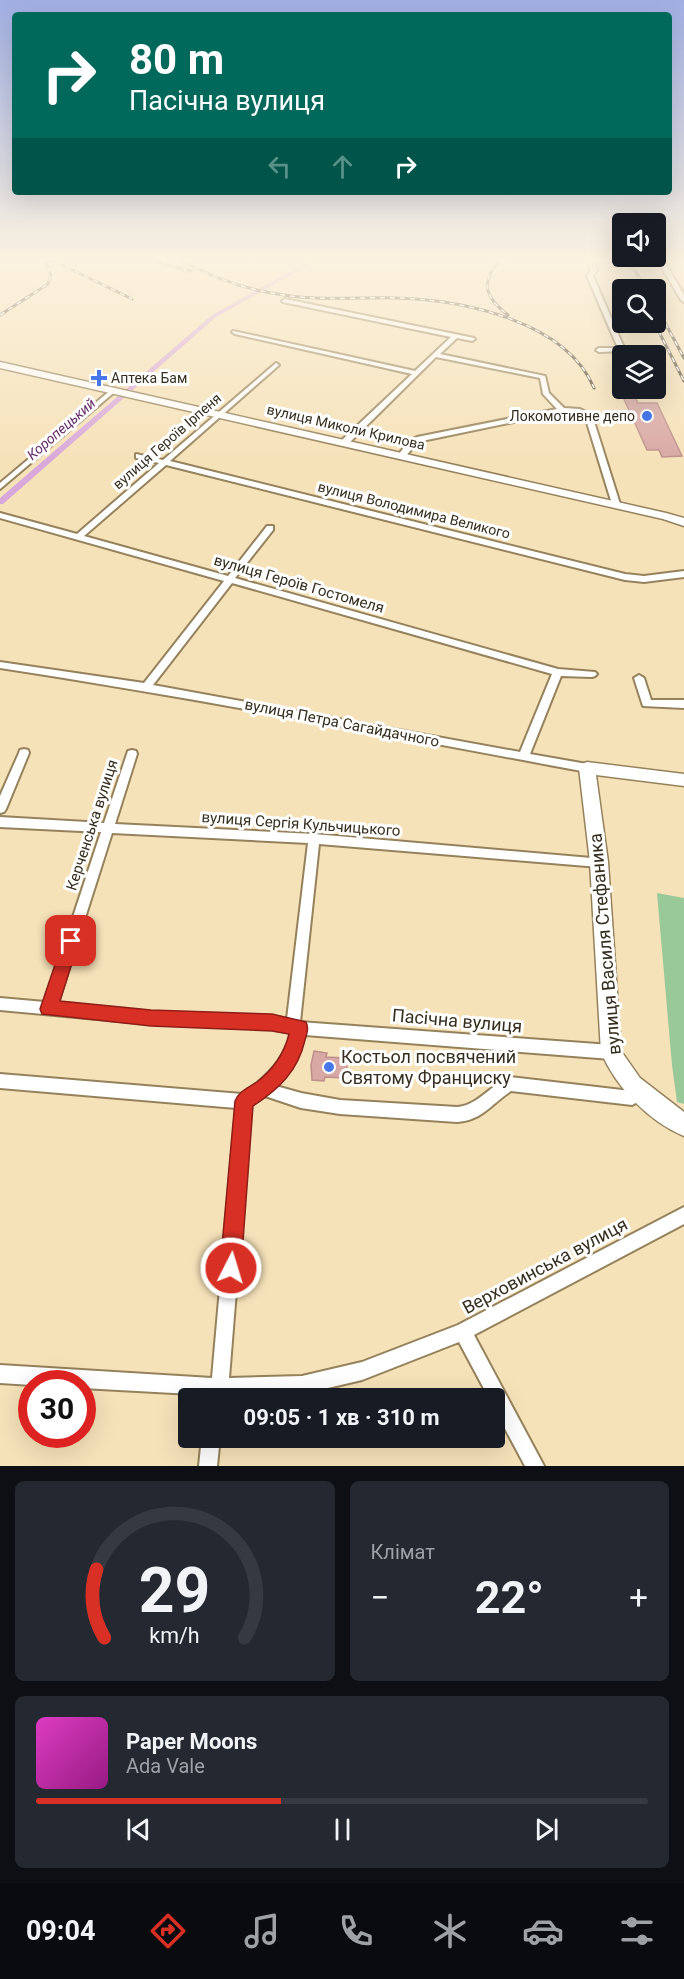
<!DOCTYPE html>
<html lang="uk">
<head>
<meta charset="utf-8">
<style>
  body { margin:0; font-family:Roboto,sans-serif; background:#242831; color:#f1f3f6; height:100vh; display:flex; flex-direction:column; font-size:22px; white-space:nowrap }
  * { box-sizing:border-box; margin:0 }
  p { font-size:20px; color:#9ea1a6 }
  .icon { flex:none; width:33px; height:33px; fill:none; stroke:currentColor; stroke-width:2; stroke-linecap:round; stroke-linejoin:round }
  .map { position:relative; height:1466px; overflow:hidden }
  .panel { display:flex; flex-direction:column; gap:15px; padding:15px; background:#0d0f14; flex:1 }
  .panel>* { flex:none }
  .guide { position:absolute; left:12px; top:12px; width:660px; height:183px; border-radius:6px; box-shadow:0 6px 24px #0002; background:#00695c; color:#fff; overflow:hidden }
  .fabs { position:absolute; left:612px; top:213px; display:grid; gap:12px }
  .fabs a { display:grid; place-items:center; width:54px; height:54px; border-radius:6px; background:#171b24; box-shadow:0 6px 24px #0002; font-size:30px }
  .speed { position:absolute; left:18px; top:1370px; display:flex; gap:12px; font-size:30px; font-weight:700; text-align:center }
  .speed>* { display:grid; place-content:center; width:78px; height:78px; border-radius:50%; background:#171b24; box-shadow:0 6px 24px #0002; line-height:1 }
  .speed .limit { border:9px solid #d22; background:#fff; color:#111 }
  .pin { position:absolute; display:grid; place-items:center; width:51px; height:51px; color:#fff; margin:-26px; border-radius:12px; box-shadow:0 3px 9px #0006 }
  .me { position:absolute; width:66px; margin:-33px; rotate:5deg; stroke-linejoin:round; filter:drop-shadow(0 0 4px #0008) }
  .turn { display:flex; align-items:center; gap:21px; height:126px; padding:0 18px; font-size:27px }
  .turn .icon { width:78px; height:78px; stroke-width:2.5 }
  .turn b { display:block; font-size:42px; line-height:51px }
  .lanes { display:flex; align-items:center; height:57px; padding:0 18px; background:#0003; justify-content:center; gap:30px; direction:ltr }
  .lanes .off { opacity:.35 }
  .big { font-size:45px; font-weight:700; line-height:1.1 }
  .panel .tile { flex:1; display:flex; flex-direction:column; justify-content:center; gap:9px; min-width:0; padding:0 21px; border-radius:9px; background:#242831 }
  .panel .dial { align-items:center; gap:0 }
  .dial svg { height:156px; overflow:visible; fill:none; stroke:#363941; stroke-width:7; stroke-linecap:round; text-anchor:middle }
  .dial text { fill:#f1f3f6; stroke:none }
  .song { display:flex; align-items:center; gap:18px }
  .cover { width:72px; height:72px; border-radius:9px; background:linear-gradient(135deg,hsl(310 70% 55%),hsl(310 70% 35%)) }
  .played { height:6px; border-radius:3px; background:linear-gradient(90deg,#d93025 40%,#363941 40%) }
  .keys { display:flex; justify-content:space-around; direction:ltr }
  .heat { display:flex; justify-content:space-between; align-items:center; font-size:33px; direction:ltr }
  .panel .tiles { flex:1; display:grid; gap:15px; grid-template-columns:1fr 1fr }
  .tile:last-child { grid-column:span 2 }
  .trip { position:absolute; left:178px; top:1388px; width:327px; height:60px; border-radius:6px; background:#171b24; box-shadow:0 6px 24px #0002; font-weight:700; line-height:60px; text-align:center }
  .dock { display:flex; height:96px; justify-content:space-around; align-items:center; background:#090b0e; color:#9ea1a6 }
  .dock .icon { width:42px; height:42px }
  .dock .current { color:#d93025 }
  .dock b { font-size:27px; color:#f1f3f6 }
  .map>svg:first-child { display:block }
  .green { fill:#99c998 }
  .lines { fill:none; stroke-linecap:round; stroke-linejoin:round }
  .canal { fill:#d8a8db; fill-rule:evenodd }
  .building { fill:#d8a8a4; stroke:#be8f8b; stroke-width:1.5 }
  .street-casing { stroke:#95825c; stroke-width:4 }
  .secondary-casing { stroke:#95825c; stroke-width:3 }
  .street { fill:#fff; fill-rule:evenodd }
  .secondary { fill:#fff; fill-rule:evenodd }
  .rail-casing { stroke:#4c422f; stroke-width:3 }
  .rail { stroke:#fff; stroke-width:1.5; stroke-dasharray:5; stroke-linecap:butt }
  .route { fill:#d93025; stroke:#8d1f18; stroke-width:1.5 }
  .poi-dot { fill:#4777e9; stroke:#fff; stroke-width:2 }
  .labels { text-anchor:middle; stroke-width:6; stroke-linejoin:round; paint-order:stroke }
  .far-poi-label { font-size:14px; fill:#362e1e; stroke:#fff; text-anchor:start }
  .far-street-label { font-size:14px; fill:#362e1e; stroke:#fff }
  .far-water-label { font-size:14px; font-style:italic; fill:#632a68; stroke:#fff }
  .street-label { font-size:15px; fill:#362e1e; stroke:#fff }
  .near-street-label { font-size:18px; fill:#362e1e; stroke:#fff }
  .near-poi-label { font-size:18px; fill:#362e1e; stroke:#fff; text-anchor:start }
</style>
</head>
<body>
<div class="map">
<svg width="684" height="1466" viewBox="0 0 684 1466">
  <rect width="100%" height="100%" fill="#f6e2b9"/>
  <!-- green -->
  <path class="green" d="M657,893l27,5v206l-7,-2 -5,-37z"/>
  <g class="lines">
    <!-- canal -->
    <path class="canal" d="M315,258h7l-106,59 -213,187h-3v-6l212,-183z"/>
  </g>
  <!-- building -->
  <g class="building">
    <path d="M623,397h12l3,6h19l25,53 -20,1 -3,-7h-12z"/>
    <path d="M314,1051l13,2 -1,4 19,1 2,10 -3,10 -19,-1 -1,4 -12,-1 -1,-15z"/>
  </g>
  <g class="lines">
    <!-- street casing -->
    <g class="street-casing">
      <g id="street">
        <path d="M587,258h6l4,12 -4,6 32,74 -1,1 -25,1 -3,-2 3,-2h19l-31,-72 4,-6z"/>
        <path d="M656,258h6l22,37v7l-3,-2z"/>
        <path d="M285,299l189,39 1,1 -3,2 -15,-3 -17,16 105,22 4,17 15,15 16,1 12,6 28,89 -4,2 -4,-2 -27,-88 -8,-4h-15l-140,29 -6,3 -11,13 -7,-2 12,-15 7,-3 140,-28 -14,-15 -3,-16 -104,-21 -88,87h-6v-4l70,-66 -177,-40 -3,-2 1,-1 182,40 36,-34 -168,-35 -1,-1z"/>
        <path d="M276,363l3,2 -1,1 -108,95 455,113 19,2 40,-5v6l-40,5 -19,-2 -459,-115 -82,71 144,40 39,-50h6v4l-38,48 323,91 37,3 2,2 -2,2 -3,1 -31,-1 -31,78 57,10 4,1 1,3 -1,3 -4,1c-195,-36 -391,-74 -587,-104v-6l144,21 80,-102 -224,-63v-5l77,21 82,-71 -23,-5v-4l27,6zM232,583l320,91 -32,78 -367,-67z"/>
        <path d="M112,389l5,1 -117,99v-6z"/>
        <path d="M639,675l5,3 7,22h33v8l-41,-2 -9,-28z"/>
        <path d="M24,749l4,1 1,3 -23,56 -2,3 -4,1v-17l19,-43 1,-3z"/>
        <path d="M132,750l4,1 1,3 -22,70 199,10 289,25 2,3 -2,3 -4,2 -280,-23 -19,178 311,23 5,2 2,5 -2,5 -5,2 -306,-24 -13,30 -16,21 25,7 39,7 117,7c22,-2 33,-22 53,-30l121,14 9,-5 5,2 2,5 -2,5 -13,7 -121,-14c-20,13 -28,29 -54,31l-117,-8 -39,-6 -36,-12 -14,9 -22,273 73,-2 60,-14 96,-37 226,-118v17l-210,111 70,131h-19l-30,-56v-12h-6l-30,-56 -97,38 -60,14 -74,2v2h-18v-3l-128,-7v-5h-50v2l-32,-2v-18l212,13 24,-270 -236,-20v-14l242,20c23,-15 43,-34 49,-61l-19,-4 -121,-5 -151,-14v-12l45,4 56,-170 -101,-5v-10l104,6 24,-72zM112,833l196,10 -21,176 -15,-2 -121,-5 -93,-9z"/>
        <path d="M202,1437h18l-3,29h-18z"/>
      </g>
    </g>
    <!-- secondary casing -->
    <g class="secondary-casing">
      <g id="secondary">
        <path d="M0,362l666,151 18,5v8l-21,-7 -663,-151z"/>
        <path d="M587,762l97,12v12l-88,-11 12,87 13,189 19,27 44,34v24c-36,-15 -68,-49 -83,-84l-11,-190 -11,-94 3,-4z"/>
      </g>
    </g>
    <!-- street -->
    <use href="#street" class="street"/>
    <!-- secondary -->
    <use href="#secondary" class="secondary"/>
    <!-- rail casing -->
    <g class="rail-casing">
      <g id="rail">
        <path d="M48,258l84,41"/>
        <path d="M143,258l48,13"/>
        <path d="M177,258c33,19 69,32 107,37 37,6 75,2 113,3 66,2 169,23 197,90"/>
        <path d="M501,258c-20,23 -18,38 7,57"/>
        <path d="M628,258l18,32"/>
        <path d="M656,306l28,52"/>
        <path d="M0,315l48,-31 3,-9 -7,-17"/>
        <path d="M654,322l30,59"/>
      </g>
    </g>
    <!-- rail -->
    <use href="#rail" class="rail"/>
  </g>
  <!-- sky -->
  <linearGradient id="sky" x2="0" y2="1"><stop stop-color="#a1afe3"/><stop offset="0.56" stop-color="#fbf2e0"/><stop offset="1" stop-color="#fbf2e0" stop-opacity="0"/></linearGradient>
  <rect width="684" height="463" fill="url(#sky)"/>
  <!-- route -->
  <path class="route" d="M71,933l6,3 2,5 -19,60 91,9 121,4 34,8c3,6 1,11 -1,18 -7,31 -26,49 -52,66l-12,162 -3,8 -7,3 -8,-3 -3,-8 15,-167c4,-10 13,-13 22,-19 17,-13 27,-28 32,-48l-17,-3 -121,-5 -109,-12 -2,-5 23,-68 2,-5z"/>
  <!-- markers -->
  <g class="poi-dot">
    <path d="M96 369h6v6h6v6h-6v6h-6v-6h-6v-6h6z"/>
    <circle cx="647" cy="416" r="6"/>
    <circle cx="329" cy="1067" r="6"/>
  </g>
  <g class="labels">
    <!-- far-poi labels -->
    <g class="far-poi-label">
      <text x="111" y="383">Аптека Бам</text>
      <text x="635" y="421" text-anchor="end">Локомотивне депо</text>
    </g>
    <!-- far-street labels -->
    <g class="far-street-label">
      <text transform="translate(346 427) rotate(13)" y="5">вулиця Миколи Крилова</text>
      <text transform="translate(167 441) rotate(-41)" y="5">вулиця Героїв Ірпеня</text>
      <text transform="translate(414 510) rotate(14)" y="5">вулиця Володимира Великого</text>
    </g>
    <!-- far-water labels -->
    <g class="far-water-label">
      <text transform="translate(61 429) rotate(-41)" y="5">Коропецький</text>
    </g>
    <!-- street labels -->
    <g class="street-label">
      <text transform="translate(299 584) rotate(16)" y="5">вулиця Героїв Гостомеля</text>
      <text transform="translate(342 723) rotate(11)" y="5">вулиця Петра Сагайдачного</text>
      <text transform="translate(301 824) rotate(4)" y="5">вулиця Сергія Кульчицького</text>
      <text transform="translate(92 825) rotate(-72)" y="5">Керченська вулиця</text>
    </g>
    <!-- near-street labels -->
    <g class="near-street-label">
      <text transform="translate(605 944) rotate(-95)" y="6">вулиця Василя Стефаника</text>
      <text transform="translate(457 1021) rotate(5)" y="6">Пасічна вулиця</text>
      <text transform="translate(545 1266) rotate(-28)" y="6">Верховинська вулиця</text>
    </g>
    <!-- near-poi labels -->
    <g class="near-poi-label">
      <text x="341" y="1063">Костьол посвячений<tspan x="341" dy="21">Святому Франциску</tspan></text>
    </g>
  </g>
</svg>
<div class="fabs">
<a><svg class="icon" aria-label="sound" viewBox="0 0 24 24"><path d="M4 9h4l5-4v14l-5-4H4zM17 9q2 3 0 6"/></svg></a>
<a><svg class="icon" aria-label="search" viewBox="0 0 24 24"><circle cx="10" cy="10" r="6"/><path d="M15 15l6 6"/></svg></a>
<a><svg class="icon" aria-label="layers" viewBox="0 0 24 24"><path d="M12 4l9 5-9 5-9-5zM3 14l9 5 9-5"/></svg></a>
</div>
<div class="speed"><div class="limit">30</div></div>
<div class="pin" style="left:71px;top:941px;background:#d93025"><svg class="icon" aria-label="arrive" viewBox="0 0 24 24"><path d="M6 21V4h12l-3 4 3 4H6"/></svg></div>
<svg class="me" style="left:231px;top:1268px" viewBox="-20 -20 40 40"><circle r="17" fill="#d93025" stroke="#fff" stroke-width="3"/><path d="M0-11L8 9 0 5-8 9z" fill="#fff"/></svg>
<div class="trip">09:05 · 1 хв · 310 m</div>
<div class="guide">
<div class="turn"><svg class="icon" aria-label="right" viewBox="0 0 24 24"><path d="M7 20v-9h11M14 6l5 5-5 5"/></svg><div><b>80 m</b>Пасічна вулиця</div></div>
<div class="lanes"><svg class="icon off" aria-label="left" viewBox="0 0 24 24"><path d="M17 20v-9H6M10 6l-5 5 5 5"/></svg><svg class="icon off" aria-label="ahead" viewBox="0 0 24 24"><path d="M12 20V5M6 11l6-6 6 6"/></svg><svg class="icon" aria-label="right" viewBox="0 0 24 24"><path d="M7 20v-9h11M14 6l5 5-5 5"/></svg></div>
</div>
</div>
<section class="panel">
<div class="tiles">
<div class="tile dial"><svg viewBox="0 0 100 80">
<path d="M14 69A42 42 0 1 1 86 69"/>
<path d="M14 69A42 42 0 0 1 10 34" stroke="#d93025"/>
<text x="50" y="56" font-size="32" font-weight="700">29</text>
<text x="50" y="72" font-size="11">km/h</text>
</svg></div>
<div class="tile"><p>Клімат</p>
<div class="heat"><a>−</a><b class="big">22°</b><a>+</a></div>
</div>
<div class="tile">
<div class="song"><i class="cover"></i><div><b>Paper Moons</b><p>Ada Vale</p></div></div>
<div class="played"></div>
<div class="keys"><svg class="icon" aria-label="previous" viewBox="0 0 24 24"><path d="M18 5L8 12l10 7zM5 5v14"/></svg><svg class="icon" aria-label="pause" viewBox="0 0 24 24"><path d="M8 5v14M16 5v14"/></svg><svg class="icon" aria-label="next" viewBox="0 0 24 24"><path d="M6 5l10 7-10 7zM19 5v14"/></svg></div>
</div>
</div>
</section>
<nav class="dock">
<b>09:04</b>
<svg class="icon current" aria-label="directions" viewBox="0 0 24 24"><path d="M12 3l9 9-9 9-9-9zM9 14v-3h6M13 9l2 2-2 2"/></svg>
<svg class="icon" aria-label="music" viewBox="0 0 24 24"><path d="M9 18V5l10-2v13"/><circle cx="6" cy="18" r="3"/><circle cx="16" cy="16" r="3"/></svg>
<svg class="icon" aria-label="phone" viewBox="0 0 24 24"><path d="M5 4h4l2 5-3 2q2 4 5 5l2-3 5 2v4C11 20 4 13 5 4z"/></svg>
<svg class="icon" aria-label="climate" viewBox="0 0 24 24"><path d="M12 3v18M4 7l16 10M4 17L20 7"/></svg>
<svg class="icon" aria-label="car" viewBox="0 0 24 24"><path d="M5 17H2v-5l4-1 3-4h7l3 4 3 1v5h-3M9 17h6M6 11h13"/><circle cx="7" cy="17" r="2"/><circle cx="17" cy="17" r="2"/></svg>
<svg class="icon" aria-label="filters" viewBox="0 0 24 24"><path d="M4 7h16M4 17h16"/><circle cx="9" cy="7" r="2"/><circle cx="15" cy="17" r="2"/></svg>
</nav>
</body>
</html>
